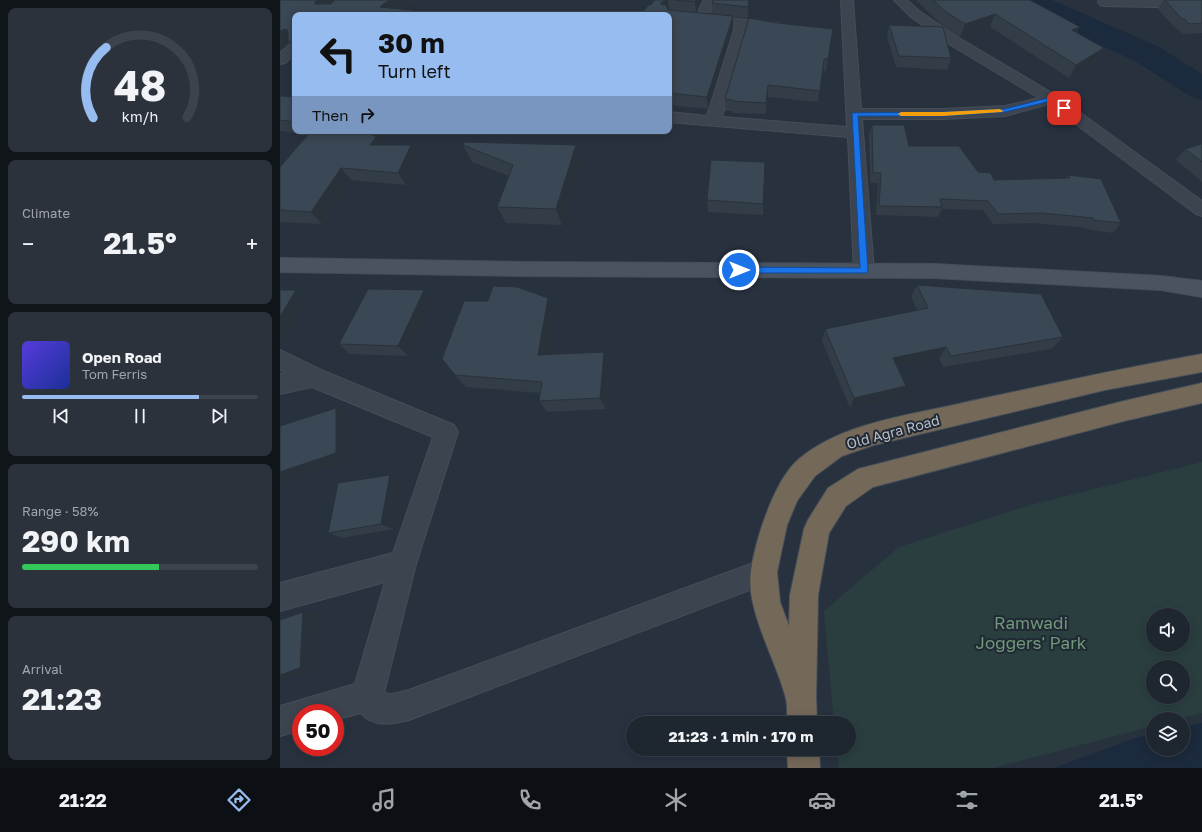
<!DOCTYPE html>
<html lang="en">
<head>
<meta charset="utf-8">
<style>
  body { margin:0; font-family:"Golos Text",sans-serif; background:#2b323b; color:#f1f3f6; height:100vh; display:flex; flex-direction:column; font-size:15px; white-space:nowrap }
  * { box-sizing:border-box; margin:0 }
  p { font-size:13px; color:#a1a5aa }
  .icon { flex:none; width:22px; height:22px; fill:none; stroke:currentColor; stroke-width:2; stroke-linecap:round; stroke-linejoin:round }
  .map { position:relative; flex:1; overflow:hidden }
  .drawer { display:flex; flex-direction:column; gap:8px; padding:8px; background:#10151a; width:280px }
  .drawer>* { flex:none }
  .hud { position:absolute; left:12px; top:12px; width:380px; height:122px; border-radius:8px; box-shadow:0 2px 10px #0003,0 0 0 1px #3c434b; background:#97bcf0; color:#111; overflow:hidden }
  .tools { position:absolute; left:866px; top:608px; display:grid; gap:8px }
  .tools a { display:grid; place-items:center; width:44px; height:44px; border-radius:50%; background:#1e262f; box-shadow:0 2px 10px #0003,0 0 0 1px #3c434b; font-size:20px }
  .speed { position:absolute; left:12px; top:704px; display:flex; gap:8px; font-size:20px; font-weight:700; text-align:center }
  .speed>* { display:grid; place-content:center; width:52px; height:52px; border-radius:50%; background:#1e262f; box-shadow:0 2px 10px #0003,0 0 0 1px #3c434b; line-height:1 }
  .speed .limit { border:6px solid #d22; background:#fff; color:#111 }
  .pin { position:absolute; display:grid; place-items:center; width:34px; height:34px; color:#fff; margin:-17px; border-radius:8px; box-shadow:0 2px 6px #0006 }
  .me { position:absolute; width:44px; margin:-22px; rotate:90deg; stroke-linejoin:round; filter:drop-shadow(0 0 3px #0008) }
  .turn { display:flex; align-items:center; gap:14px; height:84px; padding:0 20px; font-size:18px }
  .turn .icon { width:52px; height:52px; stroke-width:2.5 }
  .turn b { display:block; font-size:28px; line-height:34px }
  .then { display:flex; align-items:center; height:38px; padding:0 20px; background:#0003; gap:8px; font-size:15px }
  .big { font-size:30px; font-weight:700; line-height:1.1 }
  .drawer .tile { flex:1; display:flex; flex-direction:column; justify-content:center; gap:6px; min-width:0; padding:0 14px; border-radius:8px; background:#2b323b }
  .drawer .dial { align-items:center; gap:0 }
  .dial svg { height:104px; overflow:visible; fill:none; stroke:#3c434b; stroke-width:7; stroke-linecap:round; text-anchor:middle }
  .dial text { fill:#f1f3f6; stroke:none }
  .song { display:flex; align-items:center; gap:12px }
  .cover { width:48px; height:48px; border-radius:6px; background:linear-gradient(135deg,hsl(250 70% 55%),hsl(230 70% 35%)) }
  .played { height:4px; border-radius:2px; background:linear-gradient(90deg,#97bcf0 75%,#3c434b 75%) }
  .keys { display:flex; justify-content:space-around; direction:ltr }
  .heat { display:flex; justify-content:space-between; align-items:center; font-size:22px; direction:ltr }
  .charge { height:6px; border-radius:3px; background:linear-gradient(90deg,#34c759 58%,#3c434b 0) }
  .trip { position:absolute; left:346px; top:716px; width:230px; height:40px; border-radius:20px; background:#1e262f; box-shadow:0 2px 10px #0003,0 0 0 1px #3c434b; font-weight:700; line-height:40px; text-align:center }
  .dock { display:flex; height:64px; justify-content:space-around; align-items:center; background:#0c0f13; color:#a1a5aa }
  .dock .icon { width:28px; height:28px }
  .dock .on { color:#97bcf0 }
  .dock b { font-size:18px; color:#f1f3f6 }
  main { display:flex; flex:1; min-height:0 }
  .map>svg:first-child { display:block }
  .green { fill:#2a3e40; fill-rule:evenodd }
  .water { fill:#1b2a3c }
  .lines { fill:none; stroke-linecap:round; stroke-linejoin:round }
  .river { fill:#1b2a3c; fill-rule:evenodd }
  .street-casing { stroke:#454d58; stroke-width:2 }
  .secondary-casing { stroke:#454d58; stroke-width:2 }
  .highway-casing { stroke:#474f59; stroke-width:2 }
  .street { fill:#3c444f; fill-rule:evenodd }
  .secondary { fill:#4a5461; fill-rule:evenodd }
  .highway { fill:#746959; fill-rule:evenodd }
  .wall { fill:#323d48 }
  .shaded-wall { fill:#29323b }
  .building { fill:#3a4754; stroke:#29323b }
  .route { fill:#1a73e8; stroke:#114b97 }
  .slow { fill:#f59e0b }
  .labels { text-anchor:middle; stroke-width:4; stroke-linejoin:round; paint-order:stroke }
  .street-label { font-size:14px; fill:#b8bfc9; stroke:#202934 }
  .near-park-label { font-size:17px; fill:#719879; stroke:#202934 }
</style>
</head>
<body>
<main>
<section class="drawer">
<div class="tile dial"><svg viewBox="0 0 100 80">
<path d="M14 69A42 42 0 1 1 86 69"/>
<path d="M14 69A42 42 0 0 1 24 15" stroke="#97bcf0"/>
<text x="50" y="56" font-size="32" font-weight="700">48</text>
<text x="50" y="72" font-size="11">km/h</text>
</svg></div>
<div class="tile"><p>Climate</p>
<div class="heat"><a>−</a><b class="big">21.5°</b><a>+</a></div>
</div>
<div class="tile">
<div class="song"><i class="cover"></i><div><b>Open Road</b><p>Tom Ferris</p></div></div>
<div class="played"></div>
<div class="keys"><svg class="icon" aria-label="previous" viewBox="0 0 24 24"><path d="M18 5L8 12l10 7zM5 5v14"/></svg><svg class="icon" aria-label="pause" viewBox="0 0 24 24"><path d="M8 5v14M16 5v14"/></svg><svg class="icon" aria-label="next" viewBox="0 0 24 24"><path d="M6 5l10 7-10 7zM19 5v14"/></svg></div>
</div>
<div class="tile"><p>Range · 58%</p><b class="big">290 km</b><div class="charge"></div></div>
<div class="tile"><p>Arrival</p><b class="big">21:23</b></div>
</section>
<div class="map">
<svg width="922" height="768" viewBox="0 0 922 768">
  <rect width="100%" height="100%" fill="#28323f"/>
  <!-- green -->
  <path class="green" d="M922,462v251l-24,6h-25v7l-160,42h-154l-2,-19h12v-26h-15l-10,-112 75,-64 135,-43zM873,615h30v30h-30zM873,667h30v30h-30z"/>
  <!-- water -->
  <path class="water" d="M922,723v45h-148l84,-31 15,-3v15h30v-22z"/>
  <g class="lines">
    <!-- river -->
    <path class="river" d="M732,0h40l107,47 43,27v26l-12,-4 -55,-35 -119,-55z"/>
    <!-- street casing -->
    <g class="street-casing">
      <g id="street">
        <path d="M423,0h12l-6,16 68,7 5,1 2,3 -2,3 -5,1 -30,-3 -25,89 125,10 -6,-127h12l8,109h82l62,-3 34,-8 -90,-54 -38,-27 -17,-17h13l12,11 40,27 98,58 145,105v15l-6,-2 -147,-110 -44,12 -62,3h-81l12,152 -3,5 -7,2 -7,-2 -3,-5 -6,-134 -179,-15v-10l38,4 28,-89 -66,-7v-5h-6l6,-3 28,3z"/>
        <path d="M819,0h103v8l-98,-2 -4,-1 -2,-3z"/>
        <path d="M15,43v11l-10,9 -5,1v-11l10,-9z"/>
        <path d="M0,350l41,20 133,55 4,7 -42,132 -32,129 8,1 17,-4 355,-131 9,4 4,9 -4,9 -364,139c-16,4 -37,8 -48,-7l-26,7v-7h-34v17l-21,6v-30l75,-22 30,-102 -105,29v-28l113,-30 40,-116 -121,-50 -32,7v-20l6,-1 -6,-3z"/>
      </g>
    </g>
    <!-- secondary casing -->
    <g class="secondary-casing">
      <path id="secondary" d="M0,258l240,4 414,2 227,12 41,5v16l-41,-7 -227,-12 -414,-2 -240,-4z"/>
    </g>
    <!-- highway casing -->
    <g class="highway-casing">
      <g id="highway">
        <path d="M922,354v18l-97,18 -231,55 -32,11 -27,20 -18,25 -10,24 -10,47 3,30 9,24 1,-31 14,-66 4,-9 20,-32 30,-19 266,-68 78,-18v20l-78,18 -251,66 -27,19 -17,27 -11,62 -2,102 1,26h-30c0,-9 1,-20 -2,-28 -10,-37 -40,-87 -34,-125 5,-31 23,-90 48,-111 44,-37 113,-44 168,-57 79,-17 156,-34 235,-48z"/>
        <path d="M507,749h32l1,19h-32z"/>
      </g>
    </g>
    <!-- street -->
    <use href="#street" class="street"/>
    <!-- secondary -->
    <use href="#secondary" class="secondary"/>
    <!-- highway -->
    <use href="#highway" class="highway"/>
  </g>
  <!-- wall -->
  <g class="wall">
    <path d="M0,0h130l-11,9 -104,6v36l-6,-8 -9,7z"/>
    <path d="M374,0h48l-6,13 16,1v-11l1,-3h38l-3,18 -15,-1v10l-25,82 -39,-4v-90l-18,-10z"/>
    <path d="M636,0h114l47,33 27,15 -8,13 -27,17 -79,-51 -30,10 -19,-13z"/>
    <path d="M883,0h39v33l-20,1 -4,-5h-2l-18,-20z"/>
    <path d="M497,23l56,6 -7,42 -4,-1 -4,32 -50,-5 -2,17 -34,-1v-2h-7v-12z"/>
    <path d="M609,25l62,33 -4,12 -51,-3 -9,-30z"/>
    <path d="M0,96l15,1v34h97l-9,14h28l8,12 -13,28 -55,-5 -29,44 -42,-2v-55l28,-32 -28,-4z"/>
    <path d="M592,125l37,21 69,26 16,8 72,-2 2,-3 53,48 -8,10 -27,-4v-1l-52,-5 -41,1 -10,-14 -41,-1 -4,8 -62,-2 2,-32h-8l-1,-48z"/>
    <path d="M922,144v38l-26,-22 9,-11z"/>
    <path d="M183,145l118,17 -19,63 -56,-2 -9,-16 12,-31 -37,-14z"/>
    <path d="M485,162l-2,53 -55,-3 -1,-12z"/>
    <path d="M637,285l146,52 -11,12 -109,18 -4,-9 -41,9 8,19 -6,11 -50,11 -28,-67 3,-12 92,-19 -6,-13z"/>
    <path d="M152,301l-24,55 -58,-2 -11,-10z"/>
    <path d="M275,311l-7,44 56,-3 5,12 -3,45 -59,3 -8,-11 1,-8 -74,-6 -11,-12z"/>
    <path d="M110,475l11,6 -7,48 -52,9 -14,-5z"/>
  </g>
  <!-- shaded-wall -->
  <g class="shaded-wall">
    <path d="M37,0h20l-14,14 -8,-10v-2z"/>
    <path d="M109,0h21l-18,15 -12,-8z"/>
    <path d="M387,0h1l1,11 -7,4 -2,-12z"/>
    <path d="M416,0h6l-6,13 -1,-11z"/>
    <path d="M469,0h2l-3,18v-11z"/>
    <path d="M715,14l-5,13 -30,10 5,-13z"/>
    <path d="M453,16v11l-25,82 -1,-12z"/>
    <path d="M800,27l-7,14 -1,-11z"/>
    <path d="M6,29l9,13 -7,-1 1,2 -9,7v-19z"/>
    <path d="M553,29l-1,11 -6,31z"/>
    <path d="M824,48l-8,13 -27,17 7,-13z"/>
    <path d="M488,85v12l-2,17v-11z"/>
    <path d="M96,131h16l-9,14h-13l3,-9z"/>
    <path d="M131,145l8,12 -13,28 -8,-12z"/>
    <path d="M296,145l5,17 -19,63 -6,-16z"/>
    <path d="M61,168l10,12 -29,44 -11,-12z"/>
    <path d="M16,290l12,10 -23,40 -5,-4v-19z"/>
    <path d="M144,290l8,11 -24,55 -10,-10z"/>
    <path d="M268,298l7,13 -9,56 -8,-12z"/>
    <path d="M666,347l-7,11 -51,11 5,-11z"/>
    <path d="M324,352l5,12 -3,45 -6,-11z"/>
    <path d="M626,386l-6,11 -50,11 4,-10z"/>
    <path d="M0,396l2,1 -2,11z"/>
    <path d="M56,408l12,8 1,44 -69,24v-12z"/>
    <path d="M110,475l11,6 -7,48 -13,-5z"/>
    <path d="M23,612l16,2 -2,54 -37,13v-6z"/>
  </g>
  <!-- building -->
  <g class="building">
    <path d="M0,0h37l-2,2v2h16l4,-4h54l-9,7 71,7 -2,1h-154v27l-7,-1v-10l-2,-2 -6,2z"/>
    <path d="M374,0h13l-7,3 2,2h4l2,5 65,6 -26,81 -38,-4v-78h-28l7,-10h3z"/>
    <path d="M395,0h21l-1,2z"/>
    <path d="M433,0h36l-1,7 -36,-4z"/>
    <path d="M653,0h97l50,27 -8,3 32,18 -28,17 -81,-51 -30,10 -20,-13z"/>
    <path d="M885,0h37v23l-13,1 -4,-5h-3z"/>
    <path d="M469,18l28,5 56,6 -5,30h-4l-4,32 -52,-6 -2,18 -34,-2v-1l-7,-1z"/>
    <path d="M609,25l54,2 8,31 -52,-2z"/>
    <path d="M0,96l15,1v25l-15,-2z"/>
    <path d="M592,125h32l5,21h50l19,26 13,1 3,7 76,-2 -2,-3 33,4 20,44 -27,-3 -1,-2 -52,-5 -43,1 -10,-13 -48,-2 2,8 -63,-1 2,-33h-8z"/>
    <path d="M31,131h65l-3,5h4l-7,9h41l-13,28 -57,-5 -30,44 -31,-2v-43z"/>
    <path d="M184,142l112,3 -20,64 -59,-2 16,-42 -50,-20z"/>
    <path d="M922,144v18l-17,-13z"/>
    <path d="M431,160l54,2 -2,42 -56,-4z"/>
    <path d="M637,285l124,9 22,43 -112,19 -5,-9 -53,11 13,28 -52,12 -29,-69 103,-21z"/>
    <path d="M213,286l24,1 31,11 -10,57 66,-3 -4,46 -61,3 3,-19 -87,-7 -13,-16 22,-58h24z"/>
    <path d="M88,289l56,1 -26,56 -59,-2z"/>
    <path d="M0,290h16l-16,27z"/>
    <path d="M56,408v45l-56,19v-46z"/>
    <path d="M110,475l-9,49 -53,9 10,-50z"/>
    <path d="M23,612l-3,56 -20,7v-55z"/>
  </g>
  <!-- route -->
  <path class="route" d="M772,97l14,9v3h-5l-10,-8 -46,11 -62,4h-85l10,155 -1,2h-128l-4,-3 4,-3 121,1 -8,-155 91,-1 62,-3z"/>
  <!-- slow -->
  <path class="slow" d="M720,109l3,2 -1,1 -59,4h-42l-3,-2 3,-2h42z"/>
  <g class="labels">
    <!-- street labels -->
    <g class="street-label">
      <text transform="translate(613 432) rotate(-15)" y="5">Old Agra Road</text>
    </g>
    <!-- near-park labels -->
    <g class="near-park-label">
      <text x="751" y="629">Ramwadi<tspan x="751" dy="20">Joggers' Park</tspan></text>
    </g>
  </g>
</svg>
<div class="tools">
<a><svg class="icon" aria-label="sound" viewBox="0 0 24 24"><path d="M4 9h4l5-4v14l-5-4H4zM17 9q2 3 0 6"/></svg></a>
<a><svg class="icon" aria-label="search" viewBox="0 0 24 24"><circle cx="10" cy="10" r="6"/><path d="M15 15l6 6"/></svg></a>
<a><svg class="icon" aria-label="layers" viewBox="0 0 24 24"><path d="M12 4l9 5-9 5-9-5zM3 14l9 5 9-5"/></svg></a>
</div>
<div class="speed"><div class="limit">50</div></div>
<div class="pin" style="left:784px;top:108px;background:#d93025"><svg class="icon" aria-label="arrive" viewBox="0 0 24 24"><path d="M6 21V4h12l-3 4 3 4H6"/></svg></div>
<svg class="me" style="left:459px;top:270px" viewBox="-20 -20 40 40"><circle r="17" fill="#1a73e8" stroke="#fff" stroke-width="3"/><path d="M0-11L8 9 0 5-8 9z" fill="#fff"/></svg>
<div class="trip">21:23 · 1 min · 170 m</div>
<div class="hud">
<div class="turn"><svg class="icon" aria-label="left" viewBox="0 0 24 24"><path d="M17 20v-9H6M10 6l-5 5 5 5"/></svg><div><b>30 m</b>Turn left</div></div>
<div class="then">Then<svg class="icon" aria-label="right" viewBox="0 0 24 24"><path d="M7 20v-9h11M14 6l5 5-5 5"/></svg></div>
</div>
</div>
</main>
<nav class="dock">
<b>21:22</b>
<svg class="icon on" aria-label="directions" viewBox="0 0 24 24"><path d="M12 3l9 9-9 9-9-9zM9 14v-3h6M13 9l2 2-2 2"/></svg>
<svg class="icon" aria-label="music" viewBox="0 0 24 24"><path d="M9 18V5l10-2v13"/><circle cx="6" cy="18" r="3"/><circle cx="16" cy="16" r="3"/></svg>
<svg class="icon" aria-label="phone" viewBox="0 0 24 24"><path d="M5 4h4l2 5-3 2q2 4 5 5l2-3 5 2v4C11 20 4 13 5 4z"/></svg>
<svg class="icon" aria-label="climate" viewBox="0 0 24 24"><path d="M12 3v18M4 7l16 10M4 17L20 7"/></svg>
<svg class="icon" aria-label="car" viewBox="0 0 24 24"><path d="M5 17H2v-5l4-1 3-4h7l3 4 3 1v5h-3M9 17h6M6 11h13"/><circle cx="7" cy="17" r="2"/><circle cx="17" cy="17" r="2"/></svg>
<svg class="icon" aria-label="filters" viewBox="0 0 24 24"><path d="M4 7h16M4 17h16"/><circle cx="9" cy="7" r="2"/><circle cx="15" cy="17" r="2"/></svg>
<b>21.5°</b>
</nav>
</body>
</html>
